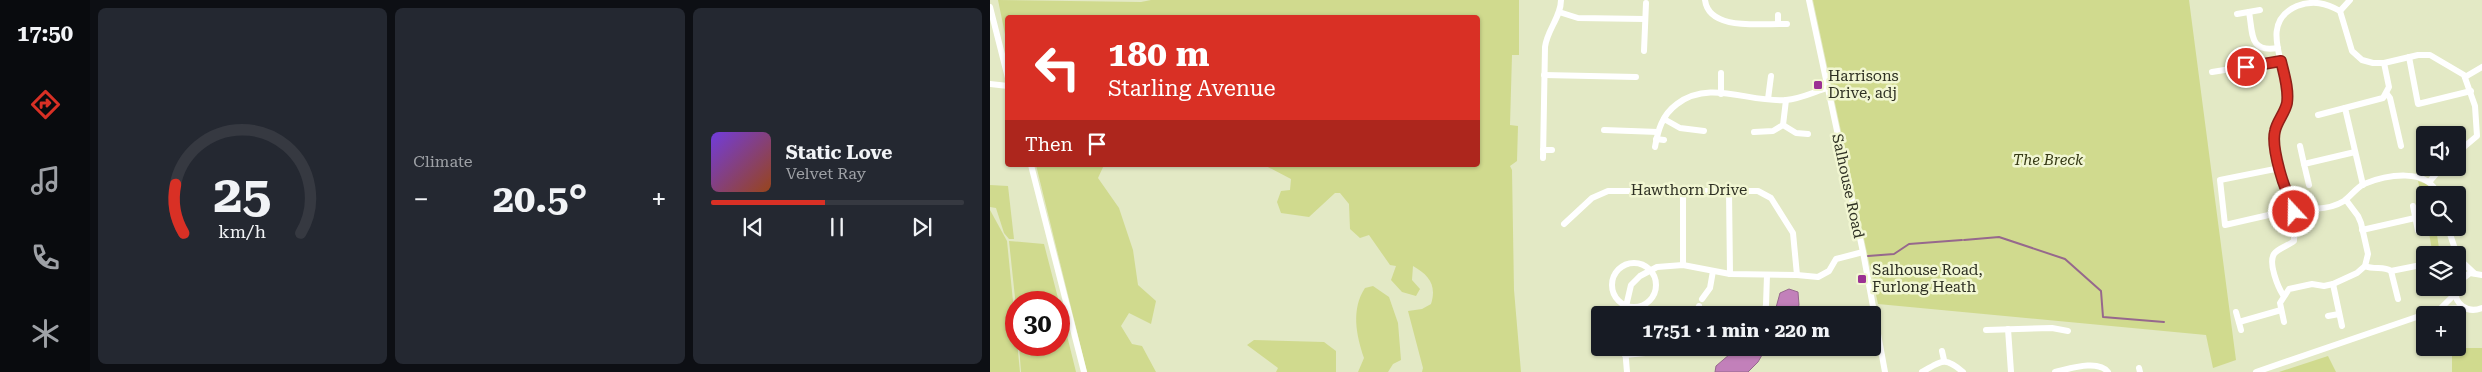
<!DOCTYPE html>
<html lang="en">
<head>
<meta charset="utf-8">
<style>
  body { margin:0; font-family:"Roboto Serif",serif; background:#242831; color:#f1f3f6; height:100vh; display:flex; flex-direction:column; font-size:19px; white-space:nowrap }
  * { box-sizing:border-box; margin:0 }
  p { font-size:16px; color:#9ea1a6 }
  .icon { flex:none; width:28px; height:28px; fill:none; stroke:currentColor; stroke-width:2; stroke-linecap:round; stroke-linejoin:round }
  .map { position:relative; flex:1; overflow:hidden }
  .panel { display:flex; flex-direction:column; gap:8px; padding:8px; background:#0d0f14; width:900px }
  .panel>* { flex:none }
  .banner { position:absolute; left:15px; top:15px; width:475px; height:152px; border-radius:5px; box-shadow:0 1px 4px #0004; background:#d93025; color:#fff; overflow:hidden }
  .controls { position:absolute; left:1426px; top:126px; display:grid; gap:10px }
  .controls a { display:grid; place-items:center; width:50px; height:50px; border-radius:5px; background:#171b24; box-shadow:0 1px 4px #0004; font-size:25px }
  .speed { position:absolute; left:15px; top:291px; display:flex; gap:10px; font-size:25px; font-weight:700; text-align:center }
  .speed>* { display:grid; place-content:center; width:65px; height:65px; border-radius:50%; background:#171b24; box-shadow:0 1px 4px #0004; line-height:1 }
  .speed .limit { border:8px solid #d22; background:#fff; color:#111 }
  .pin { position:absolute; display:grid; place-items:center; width:42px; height:42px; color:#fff; margin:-21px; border:2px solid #fff; border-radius:50%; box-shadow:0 1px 5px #0007 }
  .me { position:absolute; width:55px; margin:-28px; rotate:339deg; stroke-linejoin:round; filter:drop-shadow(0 0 4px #0008) }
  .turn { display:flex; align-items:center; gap:18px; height:105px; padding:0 20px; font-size:22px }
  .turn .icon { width:65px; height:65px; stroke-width:2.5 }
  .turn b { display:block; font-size:35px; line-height:42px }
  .then { display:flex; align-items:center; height:48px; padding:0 20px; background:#0003; gap:10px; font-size:19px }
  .big { font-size:38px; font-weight:700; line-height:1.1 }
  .panel .tile { flex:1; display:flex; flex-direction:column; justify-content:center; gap:8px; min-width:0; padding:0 18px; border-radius:8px; background:#242831 }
  .panel .dial { align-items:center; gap:0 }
  .dial svg { height:130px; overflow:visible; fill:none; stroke:#363941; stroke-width:7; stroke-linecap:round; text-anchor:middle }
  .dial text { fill:#f1f3f6; stroke:none }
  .song { display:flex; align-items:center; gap:15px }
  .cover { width:60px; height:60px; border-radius:8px; background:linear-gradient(135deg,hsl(260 70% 55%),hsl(20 70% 35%)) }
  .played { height:5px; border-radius:2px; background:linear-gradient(90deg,#d93025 45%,#363941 45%) }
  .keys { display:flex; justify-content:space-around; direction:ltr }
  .heat { display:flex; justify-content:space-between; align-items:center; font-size:28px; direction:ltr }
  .panel .tiles { flex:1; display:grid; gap:8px; grid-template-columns:repeat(3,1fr) }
  .trip { position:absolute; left:601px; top:306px; width:290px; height:50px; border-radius:5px; background:#171b24; box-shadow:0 1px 4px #0004; font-weight:700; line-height:50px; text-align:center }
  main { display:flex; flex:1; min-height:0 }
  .tabs { display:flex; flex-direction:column; width:90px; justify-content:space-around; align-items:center; background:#090b0e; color:#9ea1a6 }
  .tabs .icon { width:35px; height:35px }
  .tabs .current { color:#d93025 }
  .tabs b { font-size:22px; color:#f1f3f6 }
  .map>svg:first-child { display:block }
  .green { fill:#d0da8e }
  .water { fill:#c280ba; stroke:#96688d }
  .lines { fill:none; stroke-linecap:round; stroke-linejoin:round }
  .stream { stroke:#96688d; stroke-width:2 }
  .minor { stroke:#fff; stroke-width:6 }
  .route-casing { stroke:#8d1f18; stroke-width:12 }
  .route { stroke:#d93025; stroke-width:9 }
  .poi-dot { fill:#9b3193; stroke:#f1f6d2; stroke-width:2 }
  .labels { text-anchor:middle; stroke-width:5; stroke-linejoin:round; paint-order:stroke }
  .poi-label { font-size:15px; fill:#2e3023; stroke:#f1f6d2; text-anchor:start }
  .park-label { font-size:15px; font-style:italic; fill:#363a15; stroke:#f1f6d2 }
  .street-label { font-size:15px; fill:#2e3023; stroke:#f1f6d2 }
</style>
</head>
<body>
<main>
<nav class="tabs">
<b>17:50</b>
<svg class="icon current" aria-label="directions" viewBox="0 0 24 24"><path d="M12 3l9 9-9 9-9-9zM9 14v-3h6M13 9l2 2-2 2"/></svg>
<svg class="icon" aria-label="music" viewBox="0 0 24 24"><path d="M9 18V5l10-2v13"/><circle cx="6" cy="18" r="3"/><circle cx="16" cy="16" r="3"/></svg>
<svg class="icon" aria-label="phone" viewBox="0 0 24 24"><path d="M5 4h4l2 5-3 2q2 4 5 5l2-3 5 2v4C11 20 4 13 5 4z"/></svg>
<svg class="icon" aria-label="climate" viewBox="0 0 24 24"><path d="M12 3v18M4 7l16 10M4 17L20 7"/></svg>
</nav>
<section class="panel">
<div class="tiles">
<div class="tile dial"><svg viewBox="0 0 100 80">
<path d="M14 69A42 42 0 1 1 86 69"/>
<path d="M14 69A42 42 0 0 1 9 39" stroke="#d93025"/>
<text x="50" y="56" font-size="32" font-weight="700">25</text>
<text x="50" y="72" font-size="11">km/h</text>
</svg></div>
<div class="tile"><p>Climate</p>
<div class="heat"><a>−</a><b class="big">20.5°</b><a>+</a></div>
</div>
<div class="tile">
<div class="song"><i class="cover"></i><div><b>Static Love</b><p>Velvet Ray</p></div></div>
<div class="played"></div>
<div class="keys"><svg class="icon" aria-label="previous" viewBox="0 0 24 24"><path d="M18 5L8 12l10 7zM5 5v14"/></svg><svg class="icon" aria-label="pause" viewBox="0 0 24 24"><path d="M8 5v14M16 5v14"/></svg><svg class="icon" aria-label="next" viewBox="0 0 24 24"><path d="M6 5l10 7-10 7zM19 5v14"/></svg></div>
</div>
</div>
</section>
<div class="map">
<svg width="1492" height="372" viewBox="0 0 1492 372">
  <rect width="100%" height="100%" fill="#e3e9c5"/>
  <!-- green -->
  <g class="green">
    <path d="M8,0l143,2 10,-2h368v55h-7l-2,70 8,1 -1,35 -7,5 2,4 2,120 7,82h-99l1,-4 -15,-57 14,-2 9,-5c6,-19 -2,-29 -18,-38l-1,14 8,9 -4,7 -14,-4 -11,-12 5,-14 -6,-1 -21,-30 -9,3 -10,-9 -1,-25 -9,-11h-5l-26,24 -28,-4 -4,-11 4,-11 9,-1 1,-11 -27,-14h214v-147h-470l-1,26z"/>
    <path d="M823,0h376l47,360 -23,8 -7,-33 -328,-31z"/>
    <path d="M46,165h68l-6,13 21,30 14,42 5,35 18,16 -5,23 -22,-11 -8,13 11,18 10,2 14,26h-69z"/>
    <path d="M1428,181l11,4 2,10h-6v18z"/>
    <path d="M0,185l18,1 6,53h-5l-5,-6 -8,-25 -6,-1z"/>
    <path d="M0,210l17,31 13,131h-30z"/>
    <path d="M1438,228h8l4,27h-7z"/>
    <path d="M19,241l35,3 15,58h-43v5z"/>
    <path d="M383,286l16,11 9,26 3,37 -8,4 -5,8h-30l6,-14c-8,-23 -13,-49 1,-70z"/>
    <path d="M69,303l17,69h-55l-2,-27h40z"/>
    <path d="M264,340l70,2 12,9v21h-60l2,-4 -31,-23z"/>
    <rect x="1462" y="348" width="30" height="24"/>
    <path d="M1338,356l8,16h-57z"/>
  </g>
  <!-- water -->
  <g class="water">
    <path d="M799,289l9,3 1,13 -4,10h-21l6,-22z"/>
    <path d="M747,348h29l-8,14 -10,10h-33l1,-6z"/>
  </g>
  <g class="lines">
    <!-- stream -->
    <g class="stream">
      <path d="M974,240l35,-3 66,22 36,32 2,26 61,5"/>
      <path d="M878,256l26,-2 15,-10 53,-4"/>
    </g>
    <!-- minor -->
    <g class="minor">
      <path d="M715,0c4,32 58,23 82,24"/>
      <path d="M819,0l54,252 22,120"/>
      <path d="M0,7l18,71"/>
      <path d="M1350,11l10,-11"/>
      <path d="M569,12l19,6 67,1"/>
      <path d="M1259,12c4,22 0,41 29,36"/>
      <path d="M1247,14l23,-4"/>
      <path d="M788,23v-8"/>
      <path d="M654,51l2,-48"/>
      <path d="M1419,57l9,47 53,-13"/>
      <path d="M1222,72l69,-11"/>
      <path d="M554,75l92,2"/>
      <path d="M1475,77l17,-10"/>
      <path d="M0,84l18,2"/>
      <path d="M731,94v-21"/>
      <path d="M1397,94l3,4 11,48"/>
      <path d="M778,99l3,-23"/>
      <path d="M1355,108l18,77"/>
      <path d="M1328,115l65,-17 6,-11 -5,-24"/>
      <path d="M674,119l16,9 24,3"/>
      <path d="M793,125l13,8 12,1"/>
      <path d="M614,130l54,2"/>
      <path d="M764,132l19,-1 10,-6 3,-25"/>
      <path d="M666,139l8,1"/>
      <path d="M1310,146l4,18"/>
      <path d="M665,147c3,-17 7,-32 22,-43 33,-25 72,-1 109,-4 14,-1 28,-8 41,-12"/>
      <path d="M553,150h9"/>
      <path d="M553,158l2,-111c2,-17 16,-30 16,-47"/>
      <path d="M41,165l53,207"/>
      <path d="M1440,181l11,-13"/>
      <path d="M1319,185l-5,-21 51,-12"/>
      <path d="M693,191v74"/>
      <path d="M739,191l1,83"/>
      <path d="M1448,195c-10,-28 -52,-20 -74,-11 -8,4 -13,12 -20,17 -13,8 -43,13 -54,-1 -8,-12 -18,-53 -16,-67 2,-11 11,-20 13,-31 4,-32 -32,-78 10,-96 16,-6 29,-3 43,5l12,40 10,9 11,3h11l34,-8h12l34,20 11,31 2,30 -19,16"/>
      <path d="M1423,206l5,25"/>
      <path d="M1283,214l-48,11 -5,-45 60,-12"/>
      <path d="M574,224l28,-26 16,-7h150l13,7 22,35 4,42"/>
      <path d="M1458,228l10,30v22"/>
      <path d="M1372,230l53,-12"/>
      <path d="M1468,258l16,15"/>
      <circle cx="644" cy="285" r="22"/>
      <path d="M1375,266c9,4 19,0 26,5l7,28"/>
      <path d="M1401,271l25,-5"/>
      <path d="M1468,282l12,-9 12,2"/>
      <path d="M1343,284l9,42"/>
      <path d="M1465,288c-1,16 12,26 27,20"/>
      <path d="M1293,295c-5,-8 -15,-32 -9,-41 4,-6 14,-8 20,-13l1,-37"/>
      <path d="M712,299l8,-11 3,-17"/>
      <path d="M1451,308l14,-14"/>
      <path d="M1246,312l5,18"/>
      <path d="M634,315l7,-30 9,-9 17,-9 26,-2 47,9 67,1 21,2 11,-6 7,-12 27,-7"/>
      <path d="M705,315l4,-9"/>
      <path d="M773,315l3,-10 1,-30"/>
      <path d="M1338,316l11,-2"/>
      <path d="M1249,322l42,-12"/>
      <path d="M1294,322l-4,-19 9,-14 23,-5 12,2 9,-2 24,-11 8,-7 3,-12 -7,-31 -3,-7 -12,-16"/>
      <path d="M1018,329l3,43"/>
      <path d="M996,330l66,-2 16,3"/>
      <path d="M635,348l2,24"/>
      <path d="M952,351l2,9"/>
      <path d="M635,355l71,-7"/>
      <path d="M1149,368l1,4"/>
      <path d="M932,372c20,-11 22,-16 41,0"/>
      <path d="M1065,372c14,-3 43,-13 53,0"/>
      <path d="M1266,372l184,-63 24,-1"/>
    </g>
  </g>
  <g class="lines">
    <!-- route casing -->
    <g class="route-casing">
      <path id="route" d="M1256,67l35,-6c3,13 8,28 6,42 -2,10 -10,18 -12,28 -4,15 9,64 20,73l-1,8"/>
    </g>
    <!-- route -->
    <use href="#route" class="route"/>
  </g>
  <!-- markers -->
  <g class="poi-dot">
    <rect x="823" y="80" width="10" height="10" rx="2.5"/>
    <rect x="867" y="274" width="10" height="10" rx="2.5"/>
  </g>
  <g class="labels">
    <!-- poi labels -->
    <g class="poi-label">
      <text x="838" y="81">Harrisons<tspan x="838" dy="17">Drive, adj</tspan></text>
      <text x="882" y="275">Salhouse Road,<tspan x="882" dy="17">Furlong Heath</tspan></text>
    </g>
    <!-- park labels -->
    <g class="park-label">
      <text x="1058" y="165">The Breck</text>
    </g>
    <!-- street labels -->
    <g class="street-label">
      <text transform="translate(858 186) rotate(78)" y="5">Salhouse Road</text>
      <text x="699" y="195">Hawthorn Drive</text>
    </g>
  </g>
</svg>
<div class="controls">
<a><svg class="icon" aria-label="sound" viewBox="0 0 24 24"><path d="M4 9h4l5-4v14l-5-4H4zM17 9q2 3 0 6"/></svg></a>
<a><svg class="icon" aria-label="search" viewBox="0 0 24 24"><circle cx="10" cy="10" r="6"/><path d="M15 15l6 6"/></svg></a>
<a><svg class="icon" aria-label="layers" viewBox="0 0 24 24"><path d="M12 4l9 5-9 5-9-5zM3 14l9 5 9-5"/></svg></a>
<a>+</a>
</div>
<div class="speed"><div class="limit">30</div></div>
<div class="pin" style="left:1256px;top:67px;background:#d93025"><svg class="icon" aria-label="arrive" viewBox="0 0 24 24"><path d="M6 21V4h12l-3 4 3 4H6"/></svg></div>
<svg class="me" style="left:1304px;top:212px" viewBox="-20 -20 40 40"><circle r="17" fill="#d93025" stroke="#fff" stroke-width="3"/><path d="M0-11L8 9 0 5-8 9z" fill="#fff"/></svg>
<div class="trip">17:51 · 1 min · 220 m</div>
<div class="banner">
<div class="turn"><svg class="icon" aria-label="left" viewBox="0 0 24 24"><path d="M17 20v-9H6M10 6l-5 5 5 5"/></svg><div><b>180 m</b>Starling Avenue</div></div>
<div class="then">Then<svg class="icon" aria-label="arrive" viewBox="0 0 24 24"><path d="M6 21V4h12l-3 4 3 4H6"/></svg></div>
</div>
</div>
</main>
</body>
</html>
